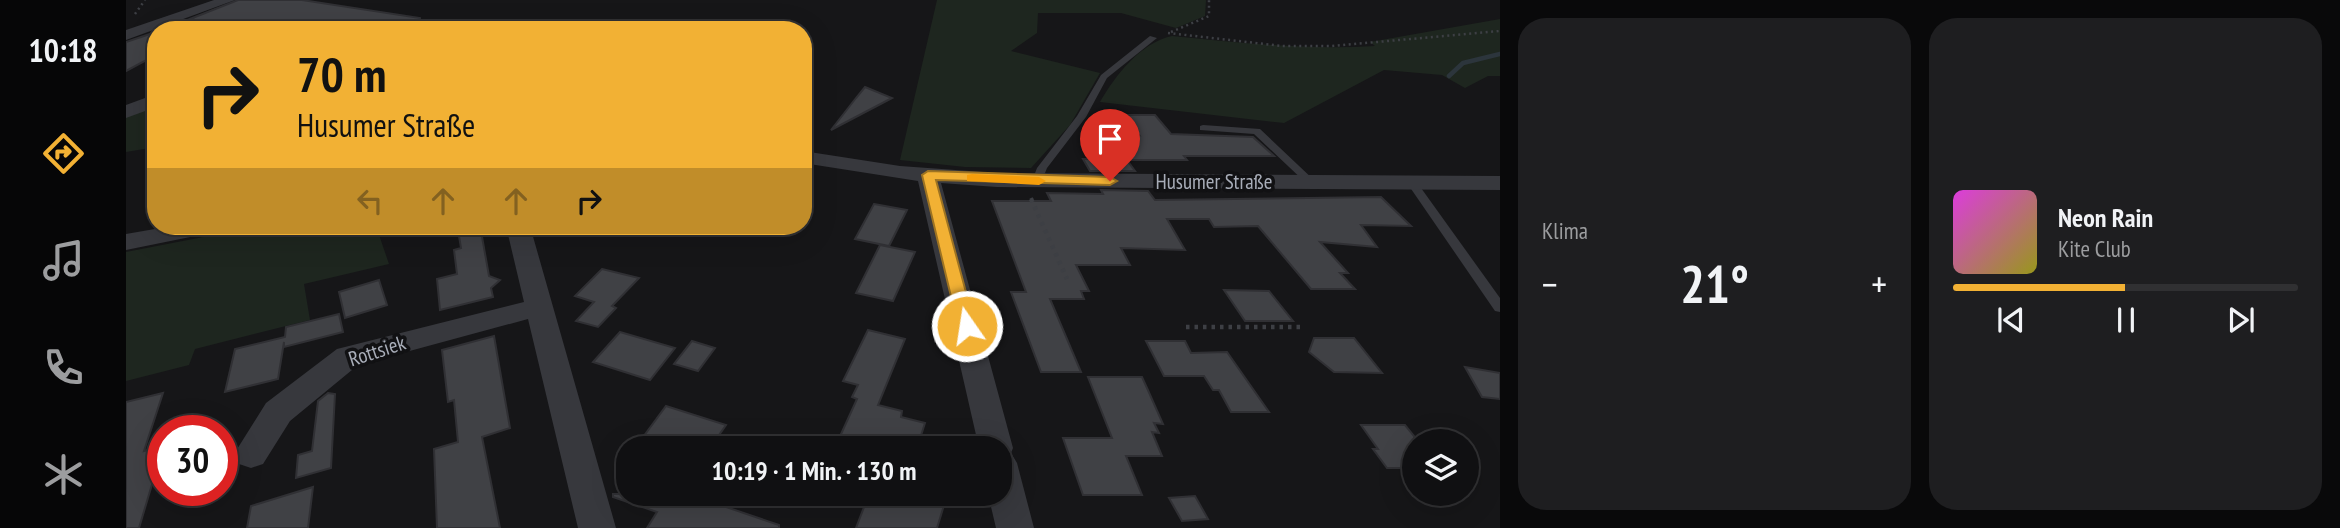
<!DOCTYPE html>
<html lang="de">
<head>
<meta charset="utf-8">
<style>
  body { margin:0; font-family:"PT Sans Narrow",sans-serif; background:#1e1e20; color:#f1f3f6; height:100vh; display:flex; flex-direction:column; font-size:26px; white-space:nowrap }
  * { box-sizing:border-box; margin:0 }
  p { font-size:23px; color:#9c9d9f }
  .icon { flex:none; width:38px; height:38px; fill:none; stroke:currentColor; stroke-width:2; stroke-linecap:round; stroke-linejoin:round }
  .map { position:relative; flex:1; overflow:hidden }
  .details { display:flex; flex-direction:column; gap:18px; padding:18px; background:#09090a; width:840px }
  .details>* { flex:none }
  .top-card { position:absolute; left:21px; top:21px; width:665px; height:214px; border-radius:28px; box-shadow:0 7px 28px #0002,0 0 0 2px #303032; background:#f2b134; color:#111; overflow:hidden }
  .fabs { position:absolute; left:1276px; top:429px; display:grid; gap:14px }
  .fabs a { display:grid; place-items:center; width:77px; height:77px; border-radius:50%; background:#101012; box-shadow:0 7px 28px #0002,0 0 0 2px #303032; font-size:35px }
  .speed { position:absolute; left:21px; top:415px; display:flex; gap:14px; font-size:35px; font-weight:700; text-align:center }
  .speed>* { display:grid; place-content:center; width:91px; height:91px; border-radius:50%; background:#101012; box-shadow:0 7px 28px #0002,0 0 0 2px #303032; line-height:1 }
  .speed .limit { border:10px solid #d22; background:#fff; color:#111 }
  .pin { position:absolute; display:grid; place-items:center; width:60px; height:60px; color:#fff; margin:-72px -30px; border-radius:50% 50% 50% 0; rotate:-45deg; box-shadow:0 0 7px #0007 }
  .pin .icon { rotate:45deg }
  .me { position:absolute; width:77px; margin:-38px; rotate:347deg; stroke-linejoin:round; filter:drop-shadow(0 0 5px #0008) }
  .turn { display:flex; align-items:center; gap:24px; height:147px; padding:0 35px; font-size:32px }
  .turn .icon { width:91px; height:91px; stroke-width:2.5 }
  .turn b { display:block; font-size:49px; line-height:60px }
  .lanes { display:flex; align-items:center; height:66px; padding:0 35px; background:#0003; justify-content:center; gap:35px; direction:ltr }
  .lanes .off { opacity:.35 }
  .big { font-size:52px; font-weight:600; line-height:1.1 }
  .details .widget { flex:1; display:flex; flex-direction:column; justify-content:center; gap:10px; min-width:0; padding:0 24px; border-radius:28px; background:#1e1e20 }
  .song { display:flex; align-items:center; gap:21px }
  .cover { width:84px; height:84px; border-radius:10px; background:linear-gradient(135deg,hsl(300 70% 55%),hsl(60 70% 35%)) }
  .played { height:7px; border-radius:4px; background:linear-gradient(90deg,#f2b134 50%,#303032 50%) }
  .keys { display:flex; justify-content:space-around; direction:ltr }
  .heat { display:flex; justify-content:space-between; align-items:center; font-size:38px; direction:ltr }
  .details .tiles { flex:1; display:grid; gap:18px; grid-template-columns:repeat(2,1fr) }
  .trip { position:absolute; left:490px; top:436px; width:396px; height:70px; border-radius:28px; background:#101012; box-shadow:0 7px 28px #0002,0 0 0 2px #303032; font-weight:600; line-height:70px; text-align:center }
  main { display:flex; flex:1; min-height:0 }
  .dock { display:flex; flex-direction:column; width:126px; justify-content:space-around; align-items:center; background:#060607; color:#9c9d9f }
  .dock .icon { width:49px; height:49px }
  .dock .selected { color:#f2b134 }
  .dock b { font-size:32px; color:#f1f3f6 }
  .map>svg:first-child { display:block }
  .green { fill:#1e261f }
  .lines { fill:none; stroke-linecap:round; stroke-linejoin:round }
  .stream { stroke:#2c353c; stroke-width:4.5 }
  .building { fill:#404145; stroke:#303034; stroke-width:2 }
  .path-far2 { stroke:#3d3f44; stroke-width:2.5; stroke-dasharray:2 3.5; stroke-linecap:butt }
  .path-far1 { stroke:#3d3f44; stroke-width:3.5; stroke-dasharray:2.5 4.5; stroke-linecap:butt }
  .path { stroke:#3d3f44; stroke-width:4.5; stroke-dasharray:3.5 5; stroke-linecap:butt }
  .service { fill:#37383d; fill-rule:evenodd }
  .minor { fill:#37383d; fill-rule:evenodd }
  .route { fill:#f2b134; stroke:#9d7322; stroke-width:2 }
  .slow { fill:#f59e0b }
  .labels { text-anchor:middle; stroke-width:7; stroke-linejoin:round; paint-order:stroke }
  .street-label { font-size:21px; fill:#a8adb8; stroke:#111113 }
</style>
</head>
<body>
<main>
<nav class="dock">
<b>10:18</b>
<svg class="icon selected" aria-label="directions" viewBox="0 0 24 24"><path d="M12 3l9 9-9 9-9-9zM9 14v-3h6M13 9l2 2-2 2"/></svg>
<svg class="icon" aria-label="music" viewBox="0 0 24 24"><path d="M9 18V5l10-2v13"/><circle cx="6" cy="18" r="3"/><circle cx="16" cy="16" r="3"/></svg>
<svg class="icon" aria-label="phone" viewBox="0 0 24 24"><path d="M5 4h4l2 5-3 2q2 4 5 5l2-3 5 2v4C11 20 4 13 5 4z"/></svg>
<svg class="icon" aria-label="climate" viewBox="0 0 24 24"><path d="M12 3v18M4 7l16 10M4 17L20 7"/></svg>
</nav>
<div class="map">
<svg width="1374" height="528" viewBox="0 0 1374 528">
  <rect width="100%" height="100%" fill="#161618"/>
  <!-- green -->
  <g class="green">
    <path d="M811,0h269l-1,16 -29,12 -55,-15h-83l-1,20 -26,18 89,22 -30,52 -39,43 -66,-1 -65,-7z"/>
    <path d="M1374,19v57h-12l-23,12 -23,-13 -58,-5 -100,53 -184,-21c15,-26 40,-59 72,-66 69,7 135,14 203,10l-5,-4z"/>
    <path d="M30,104v43l-30,5v-35z"/>
    <path d="M134,226h116l13,38 -85,20 6,36 -115,29 -6,16 -63,16v-129z"/>
  </g>
  <g class="lines">
    <!-- stream -->
    <path class="stream" d="M1323,76l14,-13 37,-9"/>
  </g>
  <!-- building -->
  <g class="building">
    <path d="M112,0h64l118,18 -1,12h-171l-58,-11z"/>
    <path d="M30,32v23l-30,16v-29z"/>
    <path d="M739,87l27,11 -61,32 25,-32z"/>
    <path d="M997,115h32l16,19 82,3 21,19h-90l3,4h-60l8,11h-45l-7,-12h7l-7,-13 11,-20 45,9z"/>
    <path d="M975,190l47,1 7,9 226,-3 30,29 -50,-1 16,22 -57,-5 28,31h-8l15,16h-44l-53,-63 -44,1 -5,-8h-42l18,31 -64,-2 9,17h-54l13,26h-8l3,8h-34l31,73h-40l-30,-80h15l-34,-91h59l-4,-8 56,1z"/>
    <path d="M748,204l33,6 -18,36 -34,-7z"/>
    <path d="M355,231l8,45 11,4 -9,8 2,9 -53,13 -3,-31 20,-5 -3,-24 7,-2 -2,-12z"/>
    <path d="M754,245l35,7 -22,49 -37,-8z"/>
    <path d="M476,269l37,9 -27,28 4,2 -18,19 -22,-6 18,-19 -19,-6z"/>
    <path d="M253,280l8,25 -42,13 -6,-26z"/>
    <path d="M1098,290l45,1 24,30h-48z"/>
    <path d="M213,314l4,18 -59,15v-5l-6,37 -53,13 10,-43 50,-12 1,-10z"/>
    <path d="M742,330l37,9 -27,66 24,6 -1,6 24,6 -8,25h-29l-21,-6 -2,6h-13l-15,-5 20,-44 -5,-2 6,-12 -15,-4z"/>
    <path d="M494,332l55,16 -25,32 -57,-18z"/>
    <path d="M368,336l16,92 -28,9 18,91h-63l-3,-79 24,-7 -4,-42 -6,2 -6,-52z"/>
    <path d="M1188,338h40l28,35 -48,-1 -25,-20z"/>
    <path d="M566,341l23,7 -17,23 -24,-7z"/>
    <path d="M1020,341h39l6,12 36,-1 42,60h-38l-12,-22h-6l-9,-14h-40z"/>
    <path d="M1339,367l35,6v26l-18,-2z"/>
    <path d="M962,377h54l5,11 16,36 -9,-1 5,10 -7,-1 10,24h-36l16,39h-59l-20,-57h49z"/>
    <path d="M37,393l-19,58 19,-5v23l-7,2 -17,57h-13v-126z"/>
    <path d="M202,393l7,1 -4,74 -35,10 2,-23 14,-4 6,-50z"/>
    <path d="M540,406l60,19 -9,13 4,10h-86z"/>
    <path d="M1235,425h44l9,11v32h-27l-14,-19h5z"/>
    <path d="M187,487l-5,41h-61l4,-22z"/>
    <path d="M487,494h75l91,31v3h-132l10,-16 -44,-15z"/>
    <path d="M743,494h50l26,8 -8,26h-81z"/>
    <path d="M1069,496l13,23 -26,2 -13,-23z"/>
  </g>
  <g class="lines">
    <!-- path-far2 -->
    <g class="path-far2">
      <path d="M9,14l10,-14"/>
      <path d="M1045,32l38,-16v-16"/>
      <path d="M1042,33l114,13h50l168,-15"/>
    </g>
    <!-- path-far1 -->
    <path class="path-far1" d="M905,198l1,2"/>
    <!-- path -->
    <g class="path">
      <path d="M905,199l36,80"/>
      <path d="M1060,327h118"/>
    </g>
    <!-- service -->
    <g class="service">
      <path d="M1024,36l7,2 -50,40 -21,39 -39,51 -6,15h-8l-1,-2 5,-13 40,-52 24,-41z"/>
      <path d="M1077,125l57,4 56,53 -5,3 -4,-1 -53,-50 -54,-4v-4z"/>
      <path d="M1286,180l4,1 84,117v14l-5,-1 -88,-128z"/>
    </g>
    <!-- minor -->
    <g class="minor">
      <path d="M88,0h21l-109,40v-10z"/>
      <path d="M30,94v13l-30,11v-13z"/>
      <path d="M677,151l97,15 97,7 503,3v14l-503,-3 -56,-4 72,265 -2,5 6,10 17,65h-38l-8,-34h11v-46h-20l-61,-267 -115,-18z"/>
      <path d="M46,226h50l-3,5 -9,2 -84,17v-16z"/>
      <path d="M380,226h24l86,302h-38l-50,-209 -170,46 -68,56 -27,43 -12,4 -12,-4 -5,-10 32,-51 71,-54 187,-47z"/>
    </g>
  </g>
  <!-- route -->
  <path class="route" d="M802,171l182,6 7,4 -7,4 -174,-5 39,146 -8,6 -9,-6 -36,-151z"/>
  <!-- slow -->
  <path class="slow" d="M846,174l67,3 7,4 -7,4 -72,-4v-6z"/>
  <g class="labels">
    <!-- street labels -->
    <g class="street-label">
      <text x="1088" y="189">Husumer Straße</text>
      <text transform="translate(251 351) rotate(-18)" y="7">Rottsiek</text>
    </g>
  </g>
</svg>
<div class="fabs">
<a><svg class="icon" aria-label="layers" viewBox="0 0 24 24"><path d="M12 4l9 5-9 5-9-5zM3 14l9 5 9-5"/></svg></a>
</div>
<div class="speed"><div class="limit">30</div></div>
<div class="pin" style="left:984px;top:181px;background:#d93025"><svg class="icon" aria-label="arrive" viewBox="0 0 24 24"><path d="M6 21V4h12l-3 4 3 4H6"/></svg></div>
<svg class="me" style="left:841px;top:326px" viewBox="-20 -20 40 40"><circle r="17" fill="#f2b134" stroke="#fff" stroke-width="3"/><path d="M0-11L8 9 0 5-8 9z" fill="#fff"/></svg>
<div class="trip">10:19 · 1 Min. · 130 m</div>
<div class="top-card">
<div class="turn"><svg class="icon" aria-label="right" viewBox="0 0 24 24"><path d="M7 20v-9h11M14 6l5 5-5 5"/></svg><div><b>70 m</b>Husumer Straße</div></div>
<div class="lanes"><svg class="icon off" aria-label="left" viewBox="0 0 24 24"><path d="M17 20v-9H6M10 6l-5 5 5 5"/></svg><svg class="icon off" aria-label="ahead" viewBox="0 0 24 24"><path d="M12 20V5M6 11l6-6 6 6"/></svg><svg class="icon off" aria-label="ahead" viewBox="0 0 24 24"><path d="M12 20V5M6 11l6-6 6 6"/></svg><svg class="icon" aria-label="right" viewBox="0 0 24 24"><path d="M7 20v-9h11M14 6l5 5-5 5"/></svg></div>
</div>
</div>
<section class="details">
<div class="tiles">
<div class="widget"><p>Klima</p>
<div class="heat"><a>−</a><b class="big">21°</b><a>+</a></div>
</div>
<div class="widget">
<div class="song"><i class="cover"></i><div><b>Neon Rain</b><p>Kite Club</p></div></div>
<div class="played"></div>
<div class="keys"><svg class="icon" aria-label="previous" viewBox="0 0 24 24"><path d="M18 5L8 12l10 7zM5 5v14"/></svg><svg class="icon" aria-label="pause" viewBox="0 0 24 24"><path d="M8 5v14M16 5v14"/></svg><svg class="icon" aria-label="next" viewBox="0 0 24 24"><path d="M6 5l10 7-10 7zM19 5v14"/></svg></div>
</div>
</div>
</section>
</main>
</body>
</html>
